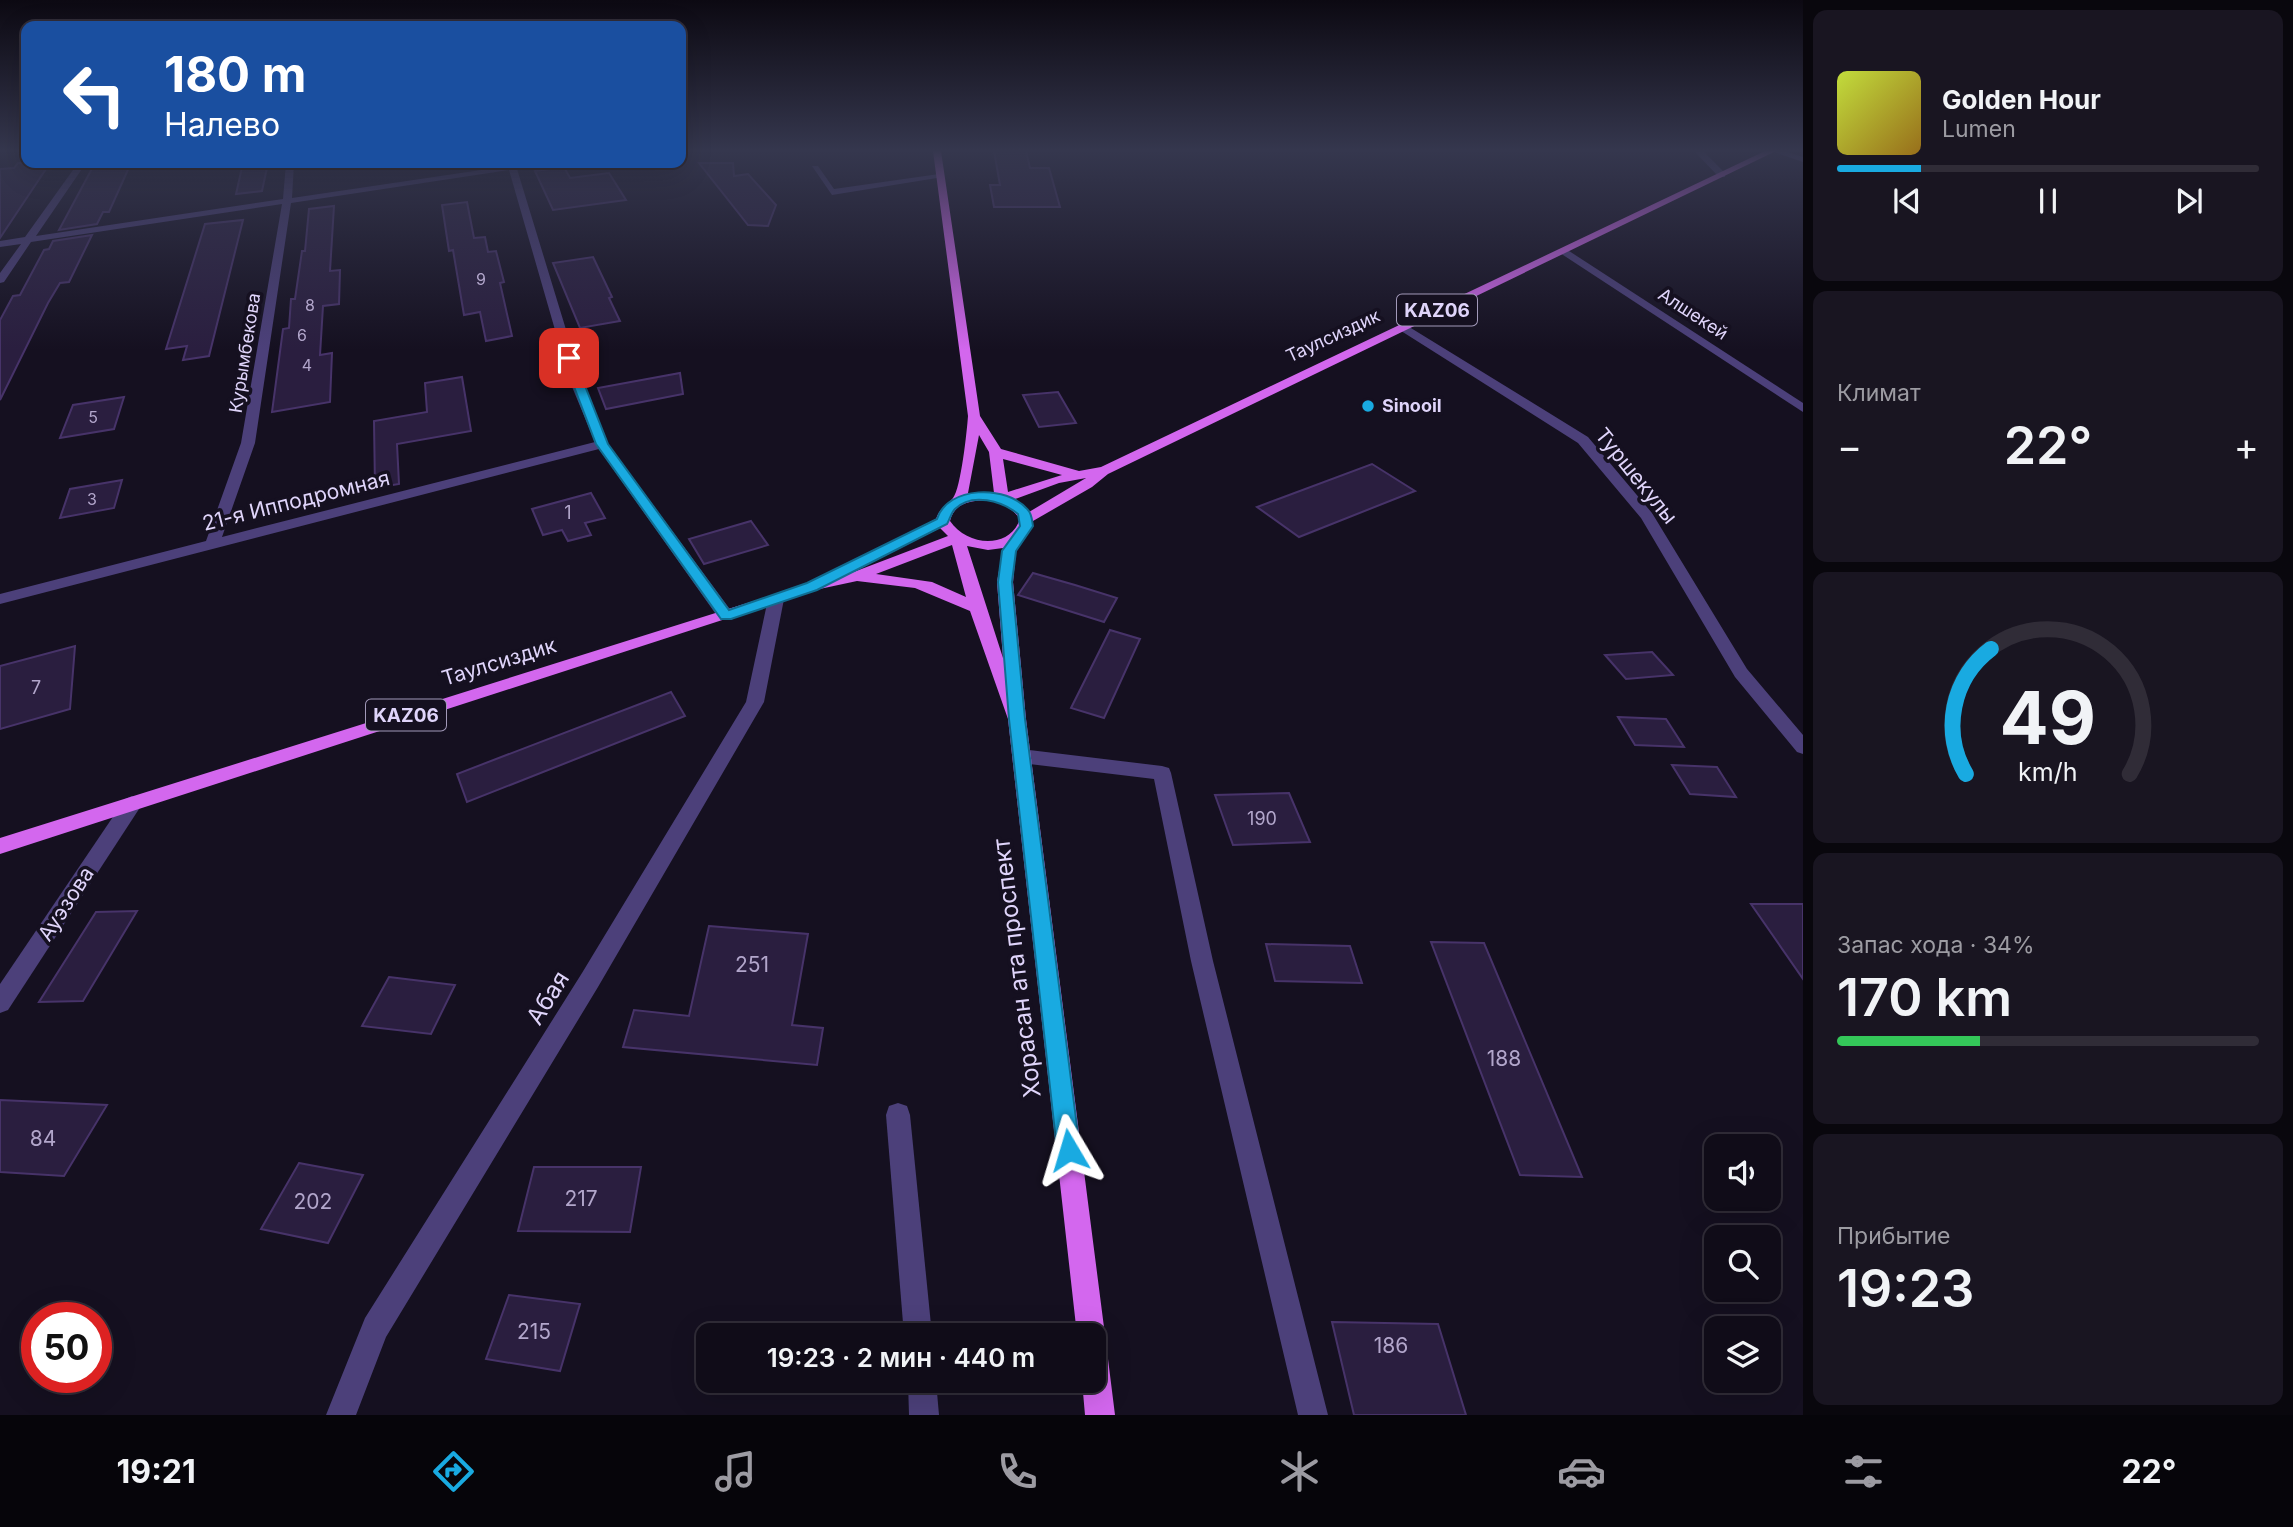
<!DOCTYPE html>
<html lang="ru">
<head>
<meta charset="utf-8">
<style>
  body { margin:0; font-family:Inter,sans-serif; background:#191521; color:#f1f3f6; height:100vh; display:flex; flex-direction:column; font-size:26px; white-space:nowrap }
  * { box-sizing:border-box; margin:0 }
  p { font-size:23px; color:#9c9ba2 }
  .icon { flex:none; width:38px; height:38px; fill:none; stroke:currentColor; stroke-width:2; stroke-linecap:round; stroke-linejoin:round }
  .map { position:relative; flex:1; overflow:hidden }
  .panel { display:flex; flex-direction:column; gap:10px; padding:10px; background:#09070d; width:490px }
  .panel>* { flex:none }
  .hud { position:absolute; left:21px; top:21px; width:665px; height:147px; border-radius:14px; box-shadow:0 7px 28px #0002,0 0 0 2px #302c37; background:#1a4fa0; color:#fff; overflow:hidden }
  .fabs { position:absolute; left:1704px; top:1134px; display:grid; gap:14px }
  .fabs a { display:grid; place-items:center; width:77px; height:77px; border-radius:14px; background:#100c18; box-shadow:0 7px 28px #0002,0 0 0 2px #302c37; font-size:35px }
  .speed { position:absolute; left:21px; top:1302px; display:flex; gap:14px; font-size:35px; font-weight:700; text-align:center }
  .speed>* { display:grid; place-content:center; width:91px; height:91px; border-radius:50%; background:#100c18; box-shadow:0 7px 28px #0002,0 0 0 2px #302c37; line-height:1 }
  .speed .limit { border:10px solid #d22; background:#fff; color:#111 }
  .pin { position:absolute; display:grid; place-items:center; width:60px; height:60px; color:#fff; margin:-30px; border-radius:14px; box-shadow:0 4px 10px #0006 }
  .me { position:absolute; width:77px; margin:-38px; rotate:353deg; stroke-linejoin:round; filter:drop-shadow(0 0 5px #0008) }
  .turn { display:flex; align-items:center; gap:24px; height:147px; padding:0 28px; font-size:32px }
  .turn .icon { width:91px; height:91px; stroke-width:2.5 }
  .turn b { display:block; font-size:49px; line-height:60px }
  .big { font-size:52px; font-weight:600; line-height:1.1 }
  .panel .card { flex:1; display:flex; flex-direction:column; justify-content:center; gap:10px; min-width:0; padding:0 24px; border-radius:14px; background:#191521 }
  .panel .dial { align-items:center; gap:0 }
  .dial svg { height:182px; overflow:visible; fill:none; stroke:#302c37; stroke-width:7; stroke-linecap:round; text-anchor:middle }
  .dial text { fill:#f1f3f6; stroke:none }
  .song { display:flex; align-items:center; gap:21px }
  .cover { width:84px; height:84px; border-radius:10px; background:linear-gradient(135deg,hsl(70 70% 55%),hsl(40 70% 35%)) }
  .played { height:7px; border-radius:4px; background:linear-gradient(90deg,#19aae1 20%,#302c37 20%) }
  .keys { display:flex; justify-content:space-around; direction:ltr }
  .heat { display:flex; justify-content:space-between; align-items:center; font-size:38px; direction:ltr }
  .charge { height:10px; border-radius:5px; background:linear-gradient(90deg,#34c759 34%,#302c37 0) }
  .trip { position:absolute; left:696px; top:1323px; width:410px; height:70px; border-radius:14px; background:#100c18; box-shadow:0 7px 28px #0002,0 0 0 2px #302c37; font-weight:600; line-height:70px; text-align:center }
  .menu { display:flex; height:112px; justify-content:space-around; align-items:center; background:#06050a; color:#9c9ba2 }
  .menu .icon { width:49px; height:49px }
  .menu .on { color:#19aae1 }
  .menu b { font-size:32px; color:#f1f3f6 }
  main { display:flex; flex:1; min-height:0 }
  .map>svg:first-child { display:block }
  .building { fill:#2a1e3f; stroke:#473369; stroke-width:2 }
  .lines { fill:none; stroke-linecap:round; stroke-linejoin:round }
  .minor { fill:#4c407a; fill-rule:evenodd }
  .major { fill:#d367ee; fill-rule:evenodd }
  .route { fill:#19aae1; stroke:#106e92; stroke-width:2 }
  .poi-dot { fill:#19aae1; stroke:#151020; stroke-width:2.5 }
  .labels { text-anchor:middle; stroke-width:7; stroke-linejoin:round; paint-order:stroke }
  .far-number-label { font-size:16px; fill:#b2a6cb }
  .far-street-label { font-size:18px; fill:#dfd4fa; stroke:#151020 }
  .far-poi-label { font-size:18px; font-weight:bold; fill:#dfd4fa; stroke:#151020; text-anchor:start }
  .number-label { font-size:18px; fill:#b2a6cb }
  .shield { fill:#151020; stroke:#a299b9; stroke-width:2 }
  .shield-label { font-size:19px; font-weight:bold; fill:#dfd4fa }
  .street-label { font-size:21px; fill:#dfd4fa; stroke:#151020 }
  .near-number-label { font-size:21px; fill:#b2a6cb }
  .near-street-label { font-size:24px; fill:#dfd4fa; stroke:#151020 }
</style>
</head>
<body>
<main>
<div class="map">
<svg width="1803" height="1415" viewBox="0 0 1803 1415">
  <rect width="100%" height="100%" fill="#151020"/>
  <!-- building -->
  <g class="building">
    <path d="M994,151h32l4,17h19l11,39h-66l-4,-22h10z"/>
    <path d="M18,163h32l-50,75v-69l14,-1z"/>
    <path d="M95,163h36l-22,49h-6l-6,12 -38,6z"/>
    <path d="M243,163h25l-6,28 -26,3z"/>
    <path d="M699,163h34l1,13 14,-2 28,31 -8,21 -20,-1z"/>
    <path d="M564,167l6,11 39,-5 17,27 -73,10 -18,-39z"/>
    <path d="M467,202l7,36 11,-1 3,15 8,-1 8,31 -4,1 12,53 -26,5 -6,-29 -16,3 -11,-65 -4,1 -7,-46z"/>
    <path d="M334,206l-4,65 10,-1 -1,34 -16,2 -3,49 12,-2 -2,49 -58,10 11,-83 6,-1 2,-29h4l7,-48h3l4,-42z"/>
    <path d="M243,220l-34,136 -26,4 4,-14 -21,3 39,-125z"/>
    <path d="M92,235l-23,47 -9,1 -12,20 -48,97v-80l13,-24 7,-1 24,-45 5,-1 4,-8z"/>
    <path d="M593,257l19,40 -3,1 11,23 -40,7 -27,-65z"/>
    <path d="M680,373l3,21 -77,15 -8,-21z"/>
    <path d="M462,377l9,54 -74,13 2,40 -24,4 -1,-67 53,-9 -2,-29z"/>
    <path d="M1058,392l18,31 -37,4 -16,-32z"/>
    <path d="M124,397l-10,32 -54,9 13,-33z"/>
    <path d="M1372,464l43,27 -116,46 -42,-30z"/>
    <path d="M122,480l-8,28 -54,10 10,-29z"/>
    <path d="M591,493l14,25 -20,5 6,12 -23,6 -6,-11 -19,5 -11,-26z"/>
    <path d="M751,521l17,24 -64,19 -15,-25z"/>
    <path d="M1033,573l42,12 42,13 -13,24 -86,-27z"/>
    <path d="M1110,630l30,9 -36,79 -33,-10z"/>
    <path d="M75,646l-5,63 -70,20v-63z"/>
    <path d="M1652,652l21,23 -47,4 -21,-24z"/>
    <path d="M671,692l14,24 -218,86 -10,-28z"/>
    <path d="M1618,717l48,2 18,28 -49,-2z"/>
    <path d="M1672,765l45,2 19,30 -46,-3z"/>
    <path d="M1289,793l21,49 -77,3 -18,-50z"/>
    <path d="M1751,904h52v75z"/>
    <path d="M137,911l-54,90 -44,1 57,-90z"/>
    <path d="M709,926l99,8 -16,91 31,3 -6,37 -194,-18 11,-37 55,6z"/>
    <path d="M1431,942l53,1 98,234 -62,-2z"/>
    <path d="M1266,944l84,2 12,37 -87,-2z"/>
    <path d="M389,977l66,8 -24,49 -69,-8z"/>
    <path d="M0,1100l107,5 -43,71 -64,-4z"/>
    <path d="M299,1163l64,12 -35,68 -67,-14z"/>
    <path d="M534,1167h107l-11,65 -112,-1z"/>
    <path d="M509,1295l71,9 -20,67 -74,-12z"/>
    <path d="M1332,1322l106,2 28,91h-112z"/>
  </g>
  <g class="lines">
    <!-- minor -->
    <g class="minor">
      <path d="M1694,151h9l22,22v4h-6z"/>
      <path d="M1771,151h13l19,6v5z"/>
      <path d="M78,163h8l-50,73 247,-37 3,-36h8l-2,35 216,-32 -1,-3h38l-28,6 65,213 26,62 124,168 2,4 -2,4h-12l-121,-171 -599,155v-10l206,-53 35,-98 41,-239 -251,38 -27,40 -4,1v-10l21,-29 -21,3v-6l25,-4zM509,170l61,212 25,60 -373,95 33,-94 36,-240z"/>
      <path d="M812,166h6l16,23 105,-15 4,3 -111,18z"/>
      <path d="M1560,249h6l237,154v9l-243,-159z"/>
      <path d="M1398,325h8l182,112 64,76 95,156 56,66v19l-6,-2 -62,-75 -94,-159 -63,-75 -180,-114z"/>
      <path d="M776,594l8,5 -20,103 -166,285 -212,350 -30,78h-30l39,-97 217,-345 164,-271 22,-103z"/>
      <path d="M1021,749l141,17 7,2 2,5 42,188 115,454h-30l-107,-454 -37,-182 -133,-16 -6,-2 -3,-5 3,-5z"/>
      <path d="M132,796l7,3 3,5 -3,5 -131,201 -8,3v-29l125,-185z"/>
      <path d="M898,1103l9,3 3,9 22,220h-28l-18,-220 3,-9z"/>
      <path d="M908,1381h28l3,34h-30z"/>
    </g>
    <!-- major -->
    <path class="major" d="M933,151h8l39,265 21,33 78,22 22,-4 664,-316h11l-668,323 -16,13 -59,34 -17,30 -3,31 13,137 79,616 -7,11 6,3 4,10 7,56h-30l-3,-34h12v-46h-17l-69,-616 -38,-108 -55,-23 -58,-7 -42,9 -815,264v-16l824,-259 2,-5 110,-55c4,-12 11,-13 17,-21 8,-10 14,-68 15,-82zM979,435l10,17 5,41h-26zM1003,459l59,16 -54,17zM1086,478l-57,34 -14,-13 44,-16zM975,501c18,-2 34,3 45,18 -11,31 -53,27 -70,2 3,-13 12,-18 25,-20zM940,528l8,8 -97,37zM952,545l14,52 -34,-15 -56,-8zM967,546l21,4 15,-2 -6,34 6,76z"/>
  </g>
  <!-- sky -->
  <linearGradient id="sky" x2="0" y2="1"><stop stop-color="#0c0912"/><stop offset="0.43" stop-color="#35374e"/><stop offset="1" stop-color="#35374e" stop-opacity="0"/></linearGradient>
  <rect width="1803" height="350" fill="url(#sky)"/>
  <!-- route -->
  <path class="route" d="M569,355l5,3 34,86 121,166 78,-27 130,-64c10,-33 70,-35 91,-9 4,4 4,11 5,16l-17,25 -4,31 13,137 55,431 -3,9 -8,3 -9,-3 -3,-9 -48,-431 -11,-137 4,-31 18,-25 -2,-12c-16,-13 -46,-22 -63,-5 -4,4 -5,10 -8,15l-130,66 -86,29h-10l-125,-175 -33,-86z"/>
  <!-- markers -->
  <circle class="poi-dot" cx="1368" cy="406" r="7"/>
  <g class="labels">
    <!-- far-number labels -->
    <g class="far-number-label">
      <text x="481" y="285">9</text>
      <text x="310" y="311">8</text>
      <text x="302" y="341">6</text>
      <text x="307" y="371">4</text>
      <text x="93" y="423">5</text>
      <text x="92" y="505">3</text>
    </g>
    <!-- far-street labels -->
    <g class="far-street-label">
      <text transform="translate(1693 314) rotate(33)" y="6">Алшекей</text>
      <text transform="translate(1333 336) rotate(-25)" y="6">Таулсиздик</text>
      <text transform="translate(245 353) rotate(-81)" y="6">Курымбекова</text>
    </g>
    <!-- far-poi labels -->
    <g class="far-poi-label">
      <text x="1382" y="412">Sinooil</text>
    </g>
    <!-- number labels -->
    <g class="number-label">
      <text x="568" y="519">1</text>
      <text x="36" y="694">7</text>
      <text x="1262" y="825">190</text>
    </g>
    <!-- shield labels -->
    <g class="shield">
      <rect x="1397" y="294.5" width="80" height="31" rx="5"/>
      <rect x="366" y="699.5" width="80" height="31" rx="5"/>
    </g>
    <g class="shield-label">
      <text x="1437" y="317">KAZ06</text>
      <text x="406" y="722">KAZ06</text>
    </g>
    <!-- street labels -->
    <g class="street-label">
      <text transform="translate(1636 476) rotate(51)" y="7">Туршекулы</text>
      <text transform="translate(296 501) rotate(-14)" y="7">21-я Ипподромная</text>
      <text transform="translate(499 662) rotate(-17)" y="7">Таулсиздик</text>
      <text transform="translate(66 904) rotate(-57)" y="7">Ауэзова</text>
    </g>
    <!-- near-number labels -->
    <g class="near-number-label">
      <text x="752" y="972">251</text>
      <text x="1504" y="1066">188</text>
      <text x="43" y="1146">84</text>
      <text x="581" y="1206">217</text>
      <text x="313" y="1209">202</text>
      <text x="534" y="1339">215</text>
      <text x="1391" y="1353">186</text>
    </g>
    <!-- near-street labels -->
    <g class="near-street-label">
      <text transform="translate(1017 968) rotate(-97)" y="8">Хорасан ата проспект</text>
      <text transform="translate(548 998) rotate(-58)" y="8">Абая</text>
    </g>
  </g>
</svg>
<div class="fabs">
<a><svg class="icon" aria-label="sound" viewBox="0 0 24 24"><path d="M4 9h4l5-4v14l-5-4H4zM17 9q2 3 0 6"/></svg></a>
<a><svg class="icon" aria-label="search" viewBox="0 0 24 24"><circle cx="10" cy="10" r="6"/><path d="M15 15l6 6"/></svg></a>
<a><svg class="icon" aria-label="layers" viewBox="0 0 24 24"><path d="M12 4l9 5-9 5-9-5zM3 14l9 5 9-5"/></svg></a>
</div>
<div class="speed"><div class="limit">50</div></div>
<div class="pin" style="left:569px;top:358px;background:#d93025"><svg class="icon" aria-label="arrive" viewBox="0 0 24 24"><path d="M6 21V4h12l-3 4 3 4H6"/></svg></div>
<svg class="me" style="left:1069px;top:1150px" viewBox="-20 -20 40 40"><path d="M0-17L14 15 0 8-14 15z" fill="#19aae1" stroke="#fff" stroke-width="4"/></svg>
<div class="trip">19:23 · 2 мин · 440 m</div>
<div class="hud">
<div class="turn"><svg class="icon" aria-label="left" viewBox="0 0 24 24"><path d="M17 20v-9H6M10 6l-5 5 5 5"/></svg><div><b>180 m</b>Налево</div></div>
</div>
</div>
<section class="panel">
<div class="card">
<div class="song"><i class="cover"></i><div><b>Golden Hour</b><p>Lumen</p></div></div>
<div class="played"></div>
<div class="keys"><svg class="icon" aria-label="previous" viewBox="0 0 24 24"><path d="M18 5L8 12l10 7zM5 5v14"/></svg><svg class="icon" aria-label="pause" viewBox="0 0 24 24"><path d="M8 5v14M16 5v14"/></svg><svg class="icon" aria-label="next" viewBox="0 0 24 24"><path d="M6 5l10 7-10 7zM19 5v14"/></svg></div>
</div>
<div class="card"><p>Климат</p>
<div class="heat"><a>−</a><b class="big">22°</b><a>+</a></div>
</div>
<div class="card dial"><svg viewBox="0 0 100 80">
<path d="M14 69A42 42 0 1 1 86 69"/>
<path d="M14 69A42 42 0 0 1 25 14" stroke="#19aae1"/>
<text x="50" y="56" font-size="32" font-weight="700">49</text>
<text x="50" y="72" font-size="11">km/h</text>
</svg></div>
<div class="card"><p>Запас хода · 34%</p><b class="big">170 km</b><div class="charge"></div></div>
<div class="card"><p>Прибытие</p><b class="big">19:23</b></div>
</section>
</main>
<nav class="menu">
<b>19:21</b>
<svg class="icon on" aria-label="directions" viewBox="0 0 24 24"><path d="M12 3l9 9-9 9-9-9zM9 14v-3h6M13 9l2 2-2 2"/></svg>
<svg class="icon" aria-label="music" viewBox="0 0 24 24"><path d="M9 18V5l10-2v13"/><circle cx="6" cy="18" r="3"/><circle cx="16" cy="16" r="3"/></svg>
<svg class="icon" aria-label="phone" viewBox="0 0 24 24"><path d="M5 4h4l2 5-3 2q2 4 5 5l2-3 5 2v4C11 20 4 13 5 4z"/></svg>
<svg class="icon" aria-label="climate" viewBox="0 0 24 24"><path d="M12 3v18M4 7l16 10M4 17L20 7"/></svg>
<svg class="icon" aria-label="car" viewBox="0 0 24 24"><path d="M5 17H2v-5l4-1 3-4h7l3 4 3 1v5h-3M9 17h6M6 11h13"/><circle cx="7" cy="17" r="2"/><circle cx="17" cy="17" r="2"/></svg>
<svg class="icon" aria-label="filters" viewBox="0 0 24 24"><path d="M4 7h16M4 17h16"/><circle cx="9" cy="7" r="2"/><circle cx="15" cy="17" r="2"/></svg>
<b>22°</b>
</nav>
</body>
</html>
